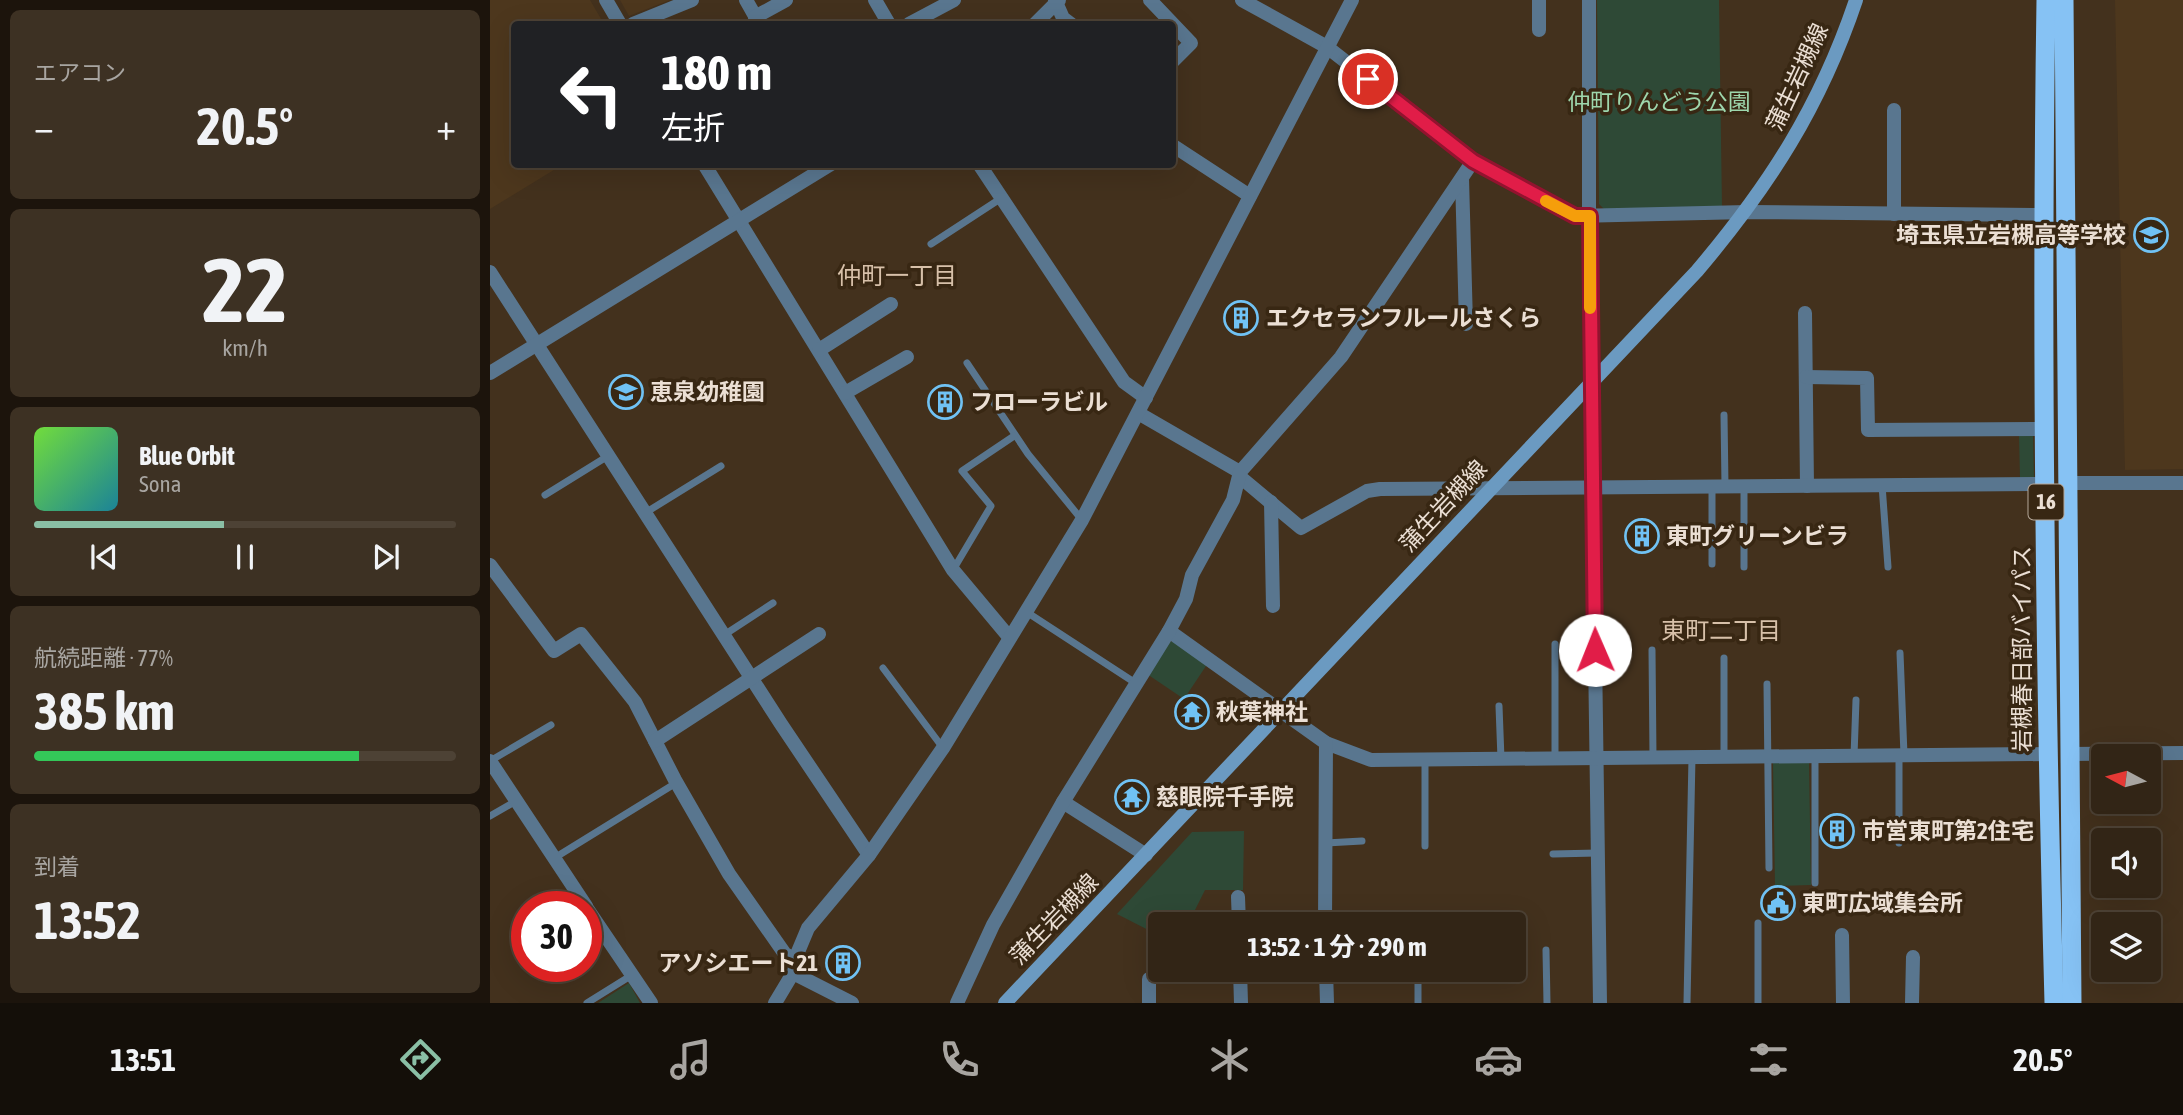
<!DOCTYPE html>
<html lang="ja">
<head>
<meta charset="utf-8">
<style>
  body { margin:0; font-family:"Asap Condensed","Noto Sans JP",sans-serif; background:#3d3123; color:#f1f3f6; height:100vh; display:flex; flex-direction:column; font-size:26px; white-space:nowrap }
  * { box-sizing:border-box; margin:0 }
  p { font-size:23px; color:#a8a5a1 }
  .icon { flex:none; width:38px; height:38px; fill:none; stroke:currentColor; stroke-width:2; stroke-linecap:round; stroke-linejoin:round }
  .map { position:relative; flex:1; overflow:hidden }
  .sheet { display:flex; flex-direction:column; gap:10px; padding:10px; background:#1c140c; width:490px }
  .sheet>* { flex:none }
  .top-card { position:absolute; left:21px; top:21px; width:665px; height:147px; border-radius:7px; box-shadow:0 7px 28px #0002,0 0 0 2px #4d4235; background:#202124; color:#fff; overflow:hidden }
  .needle { width:46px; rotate:277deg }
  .buttons { position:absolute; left:1601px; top:744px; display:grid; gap:14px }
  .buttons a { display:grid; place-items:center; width:70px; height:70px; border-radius:7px; background:#322516; box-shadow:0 7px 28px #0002,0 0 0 2px #4d4235; font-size:35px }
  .speed { position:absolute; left:21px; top:891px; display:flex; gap:14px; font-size:35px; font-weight:700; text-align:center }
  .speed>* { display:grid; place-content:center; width:91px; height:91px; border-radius:50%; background:#322516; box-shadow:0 7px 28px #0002,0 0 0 2px #4d4235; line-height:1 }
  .speed .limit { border:10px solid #d22; background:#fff; color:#111 }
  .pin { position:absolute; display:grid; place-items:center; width:60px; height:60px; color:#fff; margin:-30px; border:4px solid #fff; border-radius:50%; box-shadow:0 2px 7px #0007 }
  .me { position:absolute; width:77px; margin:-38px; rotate:359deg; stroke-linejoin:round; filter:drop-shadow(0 0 5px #0008) }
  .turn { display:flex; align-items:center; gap:24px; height:147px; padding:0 35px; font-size:32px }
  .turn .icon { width:91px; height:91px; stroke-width:2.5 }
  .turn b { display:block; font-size:49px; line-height:60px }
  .big { font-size:52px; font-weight:700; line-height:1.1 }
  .sheet .card { flex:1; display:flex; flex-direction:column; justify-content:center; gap:10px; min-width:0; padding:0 24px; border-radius:10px; background:#3d3123 }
  .sheet .dial { align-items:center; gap:0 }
  .dial b { font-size:91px; line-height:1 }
  .song { display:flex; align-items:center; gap:21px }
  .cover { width:84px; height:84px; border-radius:10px; background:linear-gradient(135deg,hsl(100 70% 55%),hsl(190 70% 35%)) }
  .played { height:7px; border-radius:4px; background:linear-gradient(90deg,#8abfa5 45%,#4d4235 45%) }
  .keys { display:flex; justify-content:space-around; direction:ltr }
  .heat { display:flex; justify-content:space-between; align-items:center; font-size:38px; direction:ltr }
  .charge { height:10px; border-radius:5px; background:linear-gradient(90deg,#34c759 77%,#4d4235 0) }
  .trip { position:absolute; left:658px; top:912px; width:378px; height:70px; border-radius:7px; background:#322516; box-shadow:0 7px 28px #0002,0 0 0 2px #4d4235; font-weight:700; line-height:70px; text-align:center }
  .tabs { display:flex; height:112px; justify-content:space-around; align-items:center; background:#140f09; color:#a8a5a1 }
  .tabs .icon { width:49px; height:49px }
  .tabs .on { color:#8abfa5 }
  .tabs b { font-size:32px; color:#f1f3f6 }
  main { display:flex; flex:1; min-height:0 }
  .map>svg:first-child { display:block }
  .built { fill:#4d371d }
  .green { fill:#2e4936 }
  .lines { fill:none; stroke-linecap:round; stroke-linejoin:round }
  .service { stroke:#59768f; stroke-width:7 }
  .minor { stroke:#59768f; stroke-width:14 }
  .secondary { stroke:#6b9ac1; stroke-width:14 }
  .trunk { stroke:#86c2f4; stroke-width:19 }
  .route-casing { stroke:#92132f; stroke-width:18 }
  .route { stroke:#e11d48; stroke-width:12 }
  .slow { stroke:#f59e0b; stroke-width:12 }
  .labels { text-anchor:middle; stroke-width:7; stroke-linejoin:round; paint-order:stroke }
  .shield { fill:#382713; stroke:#b5a89a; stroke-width:2 }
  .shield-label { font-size:21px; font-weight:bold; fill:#ebdfd4 }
  .street-label { font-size:23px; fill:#ebdfd4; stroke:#382713 }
  .park-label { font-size:23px; fill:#9ed7ad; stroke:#382713 }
  .poi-label { font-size:23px; font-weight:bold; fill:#ebdfd4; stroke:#382713; text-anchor:start }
  .neighbourhood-label { font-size:24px; fill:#d7c0a9; stroke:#382713 }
</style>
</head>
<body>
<main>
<section class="sheet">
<div class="card"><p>エアコン</p>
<div class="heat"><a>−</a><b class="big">20.5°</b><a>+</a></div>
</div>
<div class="card dial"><b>22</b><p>km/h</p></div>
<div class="card">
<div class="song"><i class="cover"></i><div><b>Blue Orbit</b><p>Sona</p></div></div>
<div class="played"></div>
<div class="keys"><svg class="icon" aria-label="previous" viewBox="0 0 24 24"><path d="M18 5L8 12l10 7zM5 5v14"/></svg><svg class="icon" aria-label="pause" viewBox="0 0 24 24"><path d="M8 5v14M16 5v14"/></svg><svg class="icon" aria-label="next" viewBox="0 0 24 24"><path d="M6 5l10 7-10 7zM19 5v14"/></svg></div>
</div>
<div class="card"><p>航続距離 · 77%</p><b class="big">385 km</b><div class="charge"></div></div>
<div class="card"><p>到着</p><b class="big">13:52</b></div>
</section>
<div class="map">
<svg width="1693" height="1003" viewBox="0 0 1693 1003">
  <rect width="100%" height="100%" fill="#43311d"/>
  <!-- built -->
  <g class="built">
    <path d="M0,0h100l14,24h-90v140l48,1 -72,44z"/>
    <path d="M130,0h50l-41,16z"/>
    <path d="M1625,0h68v469l-58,1z"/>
  </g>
  <!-- green -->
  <g class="green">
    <path d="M1107,0h122l3,208 -117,2 -6,-6z"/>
    <path d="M1529,436h14l1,42h-14z"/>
    <path d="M687,641l31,22 -24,36 -37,-25 21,-32z"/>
    <path d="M1283,763h36l2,122 -36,1z"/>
    <path d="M754,831l-1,59h-38l-17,34h-28v12l-43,-22 75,-82z"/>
    <path d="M139,983l11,20h-42z"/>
  </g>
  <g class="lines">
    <!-- service -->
    <g class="service">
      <path d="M441,244l72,-47"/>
      <path d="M477,363l61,91 54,66"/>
      <path d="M1234,415l1,71"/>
      <path d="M1392,485l6,82"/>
      <path d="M55,495l63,-39"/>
      <path d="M155,513l76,-47"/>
      <path d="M1222,564v-77"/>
      <path d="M1254,567v-80"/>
      <path d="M463,570l38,-64 -29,-35 52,-35"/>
      <path d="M535,611l112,73"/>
      <path d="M234,635l49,-32"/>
      <path d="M1162,650l1,107"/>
      <path d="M1410,653l4,102"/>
      <path d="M1234,658v99"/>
      <path d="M393,668l60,80"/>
      <path d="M1277,684l2,184"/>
      <path d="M1009,706l2,53"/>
      <path d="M1325,756v127"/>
      <path d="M1364,756l2,-56"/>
      <path d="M1065,758v-114"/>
      <path d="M935,760v86"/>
      <path d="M0,761l61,-36"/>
      <path d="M0,816l26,-15"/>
      <path d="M836,843l36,-2"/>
      <path d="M1409,843v-88"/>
      <path d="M1063,854l44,-1"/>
      <path d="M66,857l120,-74"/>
      <path d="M1268,923v80"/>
      <path d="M1056,950l1,53"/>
      <path d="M97,1003l45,-28"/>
      <path d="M928,1003v-33"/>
      <path d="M1197,1003l5,-246"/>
    </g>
    <!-- minor -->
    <g class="minor">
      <path d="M116,0l14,24"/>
      <path d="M256,0l13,23"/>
      <path d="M385,0l14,24"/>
      <path d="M565,0l8,18 8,6"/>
      <path d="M660,0l41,43 -19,19"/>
      <path d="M752,0l85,47 146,114 102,55 172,-4 296,3"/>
      <path d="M1049,0v30"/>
      <path d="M1099,0v233l11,770"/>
      <path d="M265,17l31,-17"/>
      <path d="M143,24l59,-24"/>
      <path d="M419,24l45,-24"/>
      <path d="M545,24l24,-24"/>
      <path d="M1404,110v104"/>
      <path d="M682,145l78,51"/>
      <path d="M214,164l249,406 56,67"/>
      <path d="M489,164l145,218 22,16"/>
      <path d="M972,178l4,146"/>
      <path d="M0,272l291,452 88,131"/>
      <path d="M1315,313l2,173"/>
      <path d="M329,350l72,-46"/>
      <path d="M0,373l341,-209"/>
      <path d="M1316,377l61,1 1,52 178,-1"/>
      <path d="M355,393l62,-36"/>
      <path d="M648,413l102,59"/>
      <path d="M749,476l62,52 66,-37 13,-2 666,-5"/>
      <path d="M1576,483h117"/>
      <path d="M781,502l2,104"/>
      <path d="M0,565l64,86 27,-17 54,68 40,78 54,94 56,80 10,5"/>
      <path d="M679,631l157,112 45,17 676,-6"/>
      <path d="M165,741l164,-107"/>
      <path d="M1579,754l114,-1"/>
      <path d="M0,761l96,145"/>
      <path d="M573,802l83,53"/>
      <path d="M748,897l1,27"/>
      <path d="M96,907l65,96"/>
      <path d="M835,924l1,-181"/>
      <path d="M1352,935l1,68"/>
      <path d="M750,970l1,33"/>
      <path d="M836,970l1,33"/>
      <path d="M303,973l59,30"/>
      <path d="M285,1003l18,-30 2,-14 13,-31 61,-73 74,-107 139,-228 270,-520"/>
      <path d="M467,1003l36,-78 70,-123 106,-171 17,-32 6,-24 41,-75 7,-28 101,-115 132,-196"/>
      <path d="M659,1003v-24"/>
      <path d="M1422,1003l1,-46"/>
    </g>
    <!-- secondary -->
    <path class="secondary" d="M515,1003l692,-732c72,-85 123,-164 159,-271"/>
    <!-- trunk -->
    <g class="trunk">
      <path d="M1556,0c-5,334 -1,669 8,1003"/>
      <path d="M1574,0l8,1003"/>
    </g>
  </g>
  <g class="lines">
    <!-- route casing -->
    <g class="route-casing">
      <path id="route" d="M878,79l105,82 102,55h15l5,434"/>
    </g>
    <!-- route -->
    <use href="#route" class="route"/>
    <!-- slow -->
    <path class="slow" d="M1056,201l29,15h15v92"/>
  </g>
  <!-- icons -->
  <defs>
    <g id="school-ring" transform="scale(1.75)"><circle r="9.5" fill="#382713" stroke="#70c2f4" stroke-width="1.5"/><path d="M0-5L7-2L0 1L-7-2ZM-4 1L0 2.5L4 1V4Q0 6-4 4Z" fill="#70c2f4"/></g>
    <g id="building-ring" transform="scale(1.75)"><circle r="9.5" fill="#382713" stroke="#70c2f4" stroke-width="1.5"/><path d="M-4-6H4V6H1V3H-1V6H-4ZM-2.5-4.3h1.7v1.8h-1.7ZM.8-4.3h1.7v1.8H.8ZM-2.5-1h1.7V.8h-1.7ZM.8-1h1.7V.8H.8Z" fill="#70c2f4"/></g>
    <g id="temple-ring" transform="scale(1.75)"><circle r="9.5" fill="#382713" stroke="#70c2f4" stroke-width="1.5"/><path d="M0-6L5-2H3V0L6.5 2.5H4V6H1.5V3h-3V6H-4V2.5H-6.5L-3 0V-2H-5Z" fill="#70c2f4"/></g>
    <g id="civic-ring" transform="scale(1.75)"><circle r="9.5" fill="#382713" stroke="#70c2f4" stroke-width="1.5"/><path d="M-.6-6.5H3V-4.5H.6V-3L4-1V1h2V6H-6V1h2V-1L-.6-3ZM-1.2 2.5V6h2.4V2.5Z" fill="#70c2f4"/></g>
  </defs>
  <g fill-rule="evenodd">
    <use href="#school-ring" x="1661" y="235"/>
    <use href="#building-ring" x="751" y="318"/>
    <use href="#school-ring" x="136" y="392"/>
    <use href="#building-ring" x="455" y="402"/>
    <use href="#building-ring" x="1152" y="536"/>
    <use href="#temple-ring" x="702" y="712"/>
    <use href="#temple-ring" x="642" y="797"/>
    <use href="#building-ring" x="1347" y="831"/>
    <use href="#civic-ring" x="1288" y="903"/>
    <use href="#building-ring" x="353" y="963"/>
  </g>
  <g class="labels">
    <!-- shield labels -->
    <rect class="shield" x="1538.5" y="484.5" width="35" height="35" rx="5"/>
    <g class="shield-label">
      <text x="1556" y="509">16</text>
    </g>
    <!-- street labels -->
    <g class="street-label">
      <text transform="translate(1307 77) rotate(-65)" y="8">蒲生岩槻線</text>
      <text transform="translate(953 506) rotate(-47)" y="8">蒲生岩槻線</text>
      <text transform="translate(1532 649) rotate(-90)" y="8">岩槻春日部バイパス</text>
      <text transform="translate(564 919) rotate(-46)" y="8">蒲生岩槻線</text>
    </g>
    <!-- park labels -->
    <g class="park-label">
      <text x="1169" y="110">仲町りんどう公園</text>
    </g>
    <!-- poi labels -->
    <g class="poi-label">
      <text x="1636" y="243" text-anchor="end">埼玉県立岩槻高等学校</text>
      <text x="776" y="326">エクセランフルールさくら</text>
      <text x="160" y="400">恵泉幼稚園</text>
      <text x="480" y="410">フローラビル</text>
      <text x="1176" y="544">東町グリーンビラ</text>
      <text x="726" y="720">秋葉神社</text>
      <text x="666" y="805">慈眼院千手院</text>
      <text x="1372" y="839">市営東町第2住宅</text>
      <text x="1312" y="911">東町広域集会所</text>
      <text x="328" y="971" text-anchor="end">アソシエート21</text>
    </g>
    <!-- neighbourhood labels -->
    <g class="neighbourhood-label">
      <text x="407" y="284">仲町一丁目</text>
      <text x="1231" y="639">東町二丁目</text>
    </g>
  </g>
</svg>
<div class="buttons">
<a><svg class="needle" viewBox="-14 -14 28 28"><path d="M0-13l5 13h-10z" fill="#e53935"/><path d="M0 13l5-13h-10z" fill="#a8a5a1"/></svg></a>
<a><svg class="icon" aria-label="sound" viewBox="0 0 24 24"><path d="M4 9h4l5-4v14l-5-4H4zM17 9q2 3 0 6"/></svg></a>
<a><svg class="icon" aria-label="layers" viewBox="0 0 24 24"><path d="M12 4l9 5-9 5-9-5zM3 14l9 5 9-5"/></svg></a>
</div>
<div class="speed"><div class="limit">30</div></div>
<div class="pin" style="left:878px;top:79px;background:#d93025"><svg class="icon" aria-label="arrive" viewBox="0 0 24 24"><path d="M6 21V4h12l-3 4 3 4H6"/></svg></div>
<svg class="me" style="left:1105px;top:650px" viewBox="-20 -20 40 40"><circle r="19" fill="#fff"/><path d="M0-13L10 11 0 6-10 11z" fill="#e11d48"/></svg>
<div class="trip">13:52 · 1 分 · 290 m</div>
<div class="top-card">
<div class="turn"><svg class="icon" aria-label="left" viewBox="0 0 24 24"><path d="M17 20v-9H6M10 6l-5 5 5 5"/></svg><div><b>180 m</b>左折</div></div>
</div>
</div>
</main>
<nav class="tabs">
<b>13:51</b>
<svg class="icon on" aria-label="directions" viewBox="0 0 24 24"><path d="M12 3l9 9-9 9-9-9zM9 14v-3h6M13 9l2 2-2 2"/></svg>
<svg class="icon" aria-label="music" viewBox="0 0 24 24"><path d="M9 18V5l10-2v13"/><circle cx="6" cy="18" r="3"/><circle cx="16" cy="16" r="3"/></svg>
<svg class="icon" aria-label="phone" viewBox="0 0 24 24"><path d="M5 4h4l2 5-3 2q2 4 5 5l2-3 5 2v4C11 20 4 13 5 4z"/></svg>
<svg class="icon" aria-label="climate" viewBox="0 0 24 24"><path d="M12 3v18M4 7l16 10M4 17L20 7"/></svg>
<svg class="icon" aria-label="car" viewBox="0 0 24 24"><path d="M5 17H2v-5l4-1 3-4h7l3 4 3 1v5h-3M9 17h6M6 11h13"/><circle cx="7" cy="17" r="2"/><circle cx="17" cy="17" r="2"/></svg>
<svg class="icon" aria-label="filters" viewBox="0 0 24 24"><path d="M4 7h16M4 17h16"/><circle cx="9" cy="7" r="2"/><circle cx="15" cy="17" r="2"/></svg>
<b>20.5°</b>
</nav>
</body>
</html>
